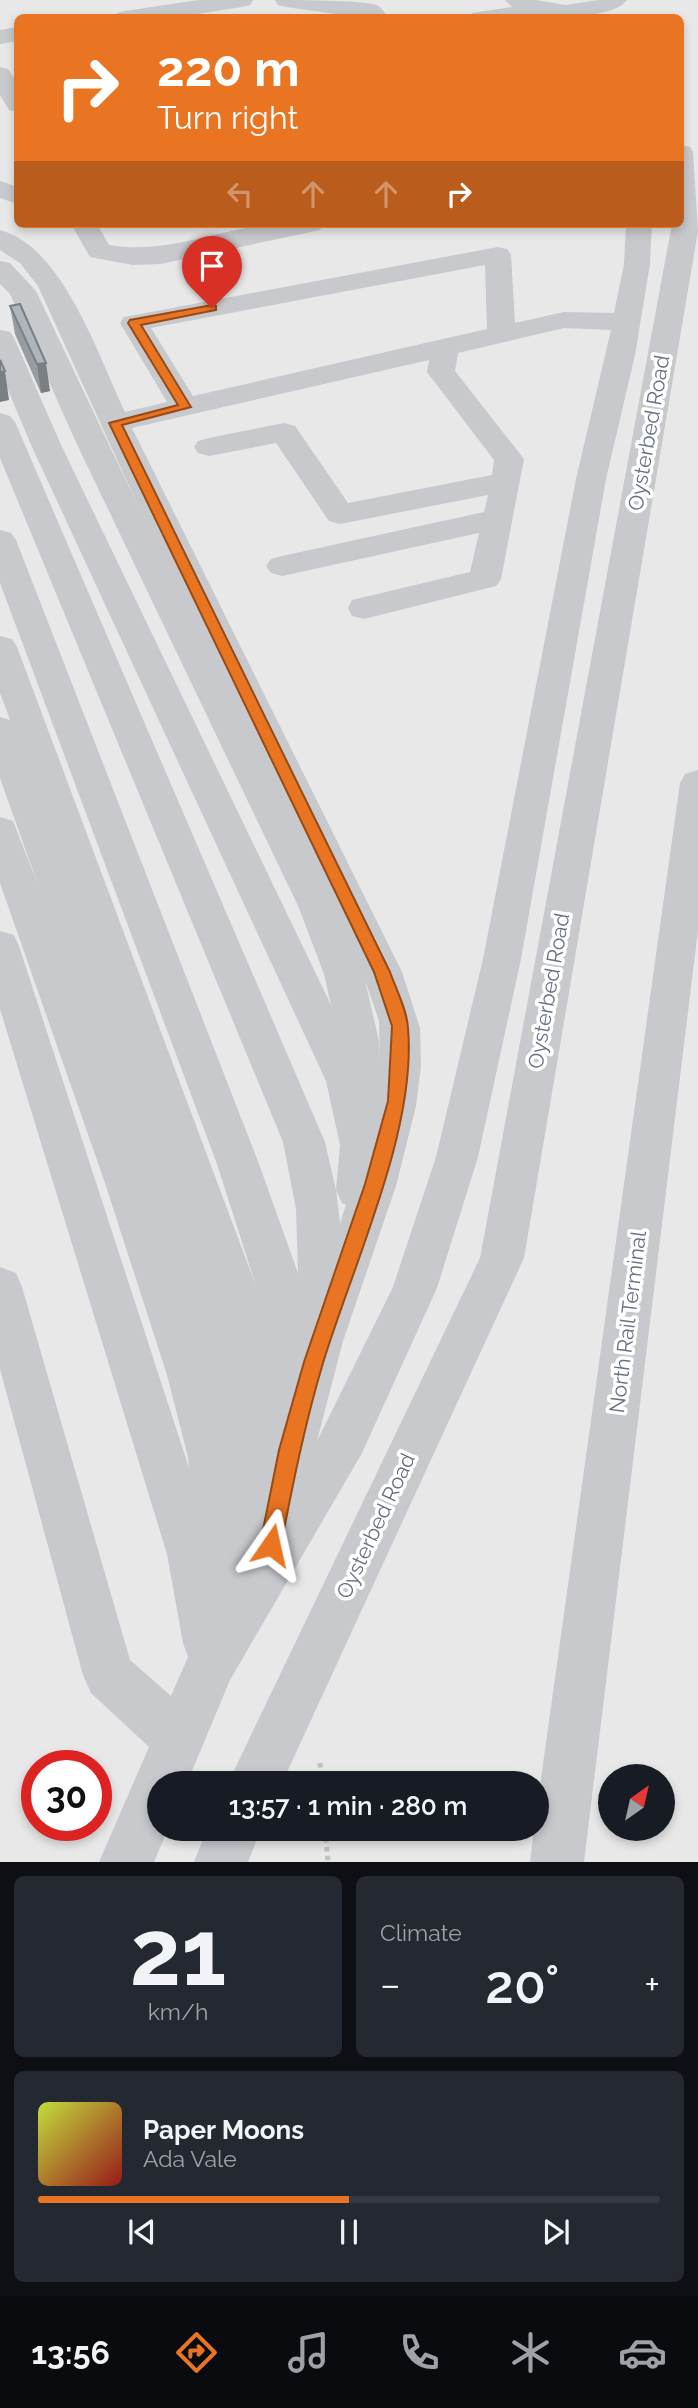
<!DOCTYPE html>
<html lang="en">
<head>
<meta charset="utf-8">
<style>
  body { margin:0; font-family:Raleway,sans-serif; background:#242831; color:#f1f3f6; height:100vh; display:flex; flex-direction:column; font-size:26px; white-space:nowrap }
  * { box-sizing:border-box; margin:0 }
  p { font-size:23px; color:#9ea1a6 }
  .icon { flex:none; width:38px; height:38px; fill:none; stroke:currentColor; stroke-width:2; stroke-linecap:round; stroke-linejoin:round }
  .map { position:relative; height:1862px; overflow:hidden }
  .panel { display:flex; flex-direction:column; gap:14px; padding:14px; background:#0d0f14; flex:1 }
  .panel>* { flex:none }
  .top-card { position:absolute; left:14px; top:14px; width:670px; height:214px; border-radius:10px; box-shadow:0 4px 10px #0003; background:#e97422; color:#fff; overflow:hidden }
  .needle { width:46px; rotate:34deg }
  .fabs { position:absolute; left:598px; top:1764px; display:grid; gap:14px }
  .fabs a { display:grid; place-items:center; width:77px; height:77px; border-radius:50%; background:#171b24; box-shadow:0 4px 10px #0003; font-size:35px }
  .speed { position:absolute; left:21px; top:1750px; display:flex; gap:14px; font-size:35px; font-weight:700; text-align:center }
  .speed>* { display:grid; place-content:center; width:91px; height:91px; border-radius:50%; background:#171b24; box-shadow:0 4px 10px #0003; line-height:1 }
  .speed .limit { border:10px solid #d22; background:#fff; color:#111 }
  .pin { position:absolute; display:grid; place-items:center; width:60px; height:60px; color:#fff; margin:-72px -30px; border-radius:50% 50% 50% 0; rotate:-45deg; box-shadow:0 0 7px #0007 }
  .pin .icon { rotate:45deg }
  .me { position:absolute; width:77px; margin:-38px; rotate:11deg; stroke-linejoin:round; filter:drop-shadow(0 0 5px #0008) }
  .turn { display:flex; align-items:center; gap:24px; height:147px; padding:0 28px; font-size:32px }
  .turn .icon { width:91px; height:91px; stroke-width:2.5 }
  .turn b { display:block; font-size:49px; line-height:60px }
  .lanes { display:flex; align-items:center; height:66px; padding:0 28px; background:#0003; justify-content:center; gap:35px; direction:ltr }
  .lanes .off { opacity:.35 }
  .big { font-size:52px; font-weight:600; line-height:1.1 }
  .panel .tile { flex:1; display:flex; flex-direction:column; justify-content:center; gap:10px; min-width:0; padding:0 24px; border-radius:10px; background:#242831 }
  .panel .dial { align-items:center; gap:0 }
  .dial b { font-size:91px; line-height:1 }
  .song { display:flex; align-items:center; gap:21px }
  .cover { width:84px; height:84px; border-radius:10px; background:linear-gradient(135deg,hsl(70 70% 55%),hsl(0 70% 35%)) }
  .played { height:7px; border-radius:4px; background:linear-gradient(90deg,#e97422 50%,#363941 50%) }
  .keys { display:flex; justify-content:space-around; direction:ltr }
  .heat { display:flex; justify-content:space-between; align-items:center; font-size:38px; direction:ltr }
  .panel .tiles { flex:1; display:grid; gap:14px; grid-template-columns:1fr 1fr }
  .tile:last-child { grid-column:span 2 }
  .trip { position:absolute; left:147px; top:1771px; width:402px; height:70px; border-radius:35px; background:#171b24; box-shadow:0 4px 10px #0003; font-weight:600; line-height:70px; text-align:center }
  .tabs { display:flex; height:112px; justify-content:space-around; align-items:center; background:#090b0e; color:#9ea1a6 }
  .tabs .icon { width:49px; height:49px }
  .tabs .active { color:#e97422 }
  .tabs b { font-size:32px; color:#f1f3f6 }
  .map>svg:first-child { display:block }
  .built { fill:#e7e8e7; fill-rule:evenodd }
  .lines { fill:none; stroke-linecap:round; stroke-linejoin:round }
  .path { stroke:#c0c1c4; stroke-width:5; stroke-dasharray:4.5 4.5; stroke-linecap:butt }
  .minor { fill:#c7c9cd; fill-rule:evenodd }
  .wall { fill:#969ca2 }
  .shaded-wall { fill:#7a7f84 }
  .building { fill:#afb5bc; stroke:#7a7f84; stroke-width:2 }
  .route { fill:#e97422; stroke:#974b16; stroke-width:2 }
  .labels { text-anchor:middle; stroke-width:7; stroke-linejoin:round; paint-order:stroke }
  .street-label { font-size:21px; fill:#657186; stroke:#fff }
</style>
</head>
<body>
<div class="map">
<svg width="698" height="1862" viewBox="0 0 698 1862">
  <rect width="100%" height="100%" fill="#f7f7f4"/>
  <!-- built -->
  <path class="built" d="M0,0h698v1862h-698zM18,18h663v206h-663zM37,1766h59v59h-59zM611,1776h52v53h-52zM159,1783h378v46h-378z"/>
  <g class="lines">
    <!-- path -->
    <g class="path">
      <path d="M320,1763l2,20"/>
      <path d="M325,1829l3,33"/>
    </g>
    <!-- minor -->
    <g class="minor">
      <path d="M198,0h55l-3,5 -8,2 -70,11h-58l3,-5 8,-2z"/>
      <path d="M275,0c23,0 83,0 102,5 4,2 8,8 11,13h-24l-78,-11 -8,-2z"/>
      <path d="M505,0h30l31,5 32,-5h29c-17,25 -127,18 -158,18l3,-5 40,-6z"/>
      <path d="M18,27v14l-18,3v-14z"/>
      <path d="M0,67l8,2 10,15v28l-9,-2 -9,-15z"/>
      <path d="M681,145l9,2 3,5 5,79 -174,1027 -242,525h-54l252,-525 192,-1034h9z"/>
      <path d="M0,181l18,6v17l-18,-6z"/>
      <path d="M71,224h26l12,21c60,10 108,-16 166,-21 16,-1 33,0 49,0l-4,6 -9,2 -151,32 -27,1 -43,-8z"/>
      <path d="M626,224h26l-2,40 -15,91 -29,124 -85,480 -43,198 -41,131 -75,165 -132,227 -43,103h-28v46h9l-14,33h-55l50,-115 -58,-54 -8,-18 -83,-306v-102l16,6 6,14 108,373 41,36 17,-39 -5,-14 -16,-89 -167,-545v-78l14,4 5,11 170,522 -1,-11 -21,-82 -62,-192 -105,-300v-66l13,4 25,64 -38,-107v-61l10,3 -10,-27v-57l12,3 5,8 239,639 -39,-122 -217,-581v-53l11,3 5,7 243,624 39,109 -2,-64 -13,-67 -283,-684v-45l10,3 5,6 310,720 11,48 4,-45 -14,-64 -294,-634 -32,-76v-41l10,2 4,6 48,109 269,558 -7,-31 -25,-66 -225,-470 -64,-144 -10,-10v-23l10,2 26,28 103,217 -101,-222 -18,-23 -20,-13v-20c63,16 99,128 125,182l42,-10 -47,-79 4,-6 374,-70 9,2 4,6 4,68 49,-11 50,1 10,-49zM485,265l2,64 -294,67 -42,-68zM564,328l47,2 -35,149 -93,480 -47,198 -43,130 -76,154 26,-100 53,-155 20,-80 5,-40 -1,-38 -18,-56 -270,-544 297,-68 -2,12 67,88 -2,15 -144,28 -53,-77 -11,-3 -75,15 -11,3 -4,6 4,6 11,3 67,-13 53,78 11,3 148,-29 -4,17 -202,44 -11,3 -5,7 5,7 11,3 197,-43 -9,39 -118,28 -4,8 4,8 12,3 132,-33 5,-7 23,-120 -69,-88 3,-18zM365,980l14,41 1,39 -1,-19zM336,1190l6,13 4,2 -6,18z"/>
      <path d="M698,770v160l-114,932h-54l4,-33h3v-22l143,-1024 5,-9z"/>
      <path d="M207,1829h54l-13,33h-54z"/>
    </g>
  </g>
  <!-- wall -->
  <path class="wall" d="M10,306l40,85 -9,2 -26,-59z"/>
  <!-- shaded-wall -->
  <g class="shaded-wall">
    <path d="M46,363l4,28 -9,2 -4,-29z"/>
    <path d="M5,371l4,29 -9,2v-30z"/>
  </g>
  <!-- building -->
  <g class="building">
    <path d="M20,304l26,59 -9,1 -27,-58z"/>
    <path d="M0,360l5,11 -5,1z"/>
  </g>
  <!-- route -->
  <path class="route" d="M212,305l4,1v4l-75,15 50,82 -69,18 268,547c6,17 17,38 18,56 9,102 -55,236 -85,335 -18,60 -30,120 -42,182l-3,7 -7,3 -8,-3 -3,-7 19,-95 25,-88 61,-178 23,-83 4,-75 -18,-54 -265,-549 69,-18 -50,-82 2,-3z"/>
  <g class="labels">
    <!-- street labels -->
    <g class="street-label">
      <text transform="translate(649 433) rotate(-80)" y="7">Oysterbed Road</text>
      <text transform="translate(549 991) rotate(-80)" y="7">Oysterbed Road</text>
      <text transform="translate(628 1322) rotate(-83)" y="7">North Rail Terminal</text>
      <text transform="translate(376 1526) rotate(-65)" y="7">Oysterbed Road</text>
    </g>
  </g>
</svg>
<div class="fabs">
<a><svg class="needle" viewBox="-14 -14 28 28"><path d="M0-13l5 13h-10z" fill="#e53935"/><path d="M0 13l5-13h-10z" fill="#9ea1a6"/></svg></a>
</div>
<div class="speed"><div class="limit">30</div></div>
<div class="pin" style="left:212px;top:308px;background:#d93025"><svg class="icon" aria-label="arrive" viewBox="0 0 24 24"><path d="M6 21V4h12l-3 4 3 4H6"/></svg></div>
<svg class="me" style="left:271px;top:1545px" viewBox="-20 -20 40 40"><path d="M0-17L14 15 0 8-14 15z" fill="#e97422" stroke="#fff" stroke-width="4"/></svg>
<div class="trip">13:57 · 1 min · 280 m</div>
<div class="top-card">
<div class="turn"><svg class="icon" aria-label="right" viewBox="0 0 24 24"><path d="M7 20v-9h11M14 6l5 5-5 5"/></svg><div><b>220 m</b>Turn right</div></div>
<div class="lanes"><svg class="icon off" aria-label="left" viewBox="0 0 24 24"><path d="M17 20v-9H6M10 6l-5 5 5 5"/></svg><svg class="icon off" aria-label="ahead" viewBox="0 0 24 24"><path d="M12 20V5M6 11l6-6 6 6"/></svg><svg class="icon off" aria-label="ahead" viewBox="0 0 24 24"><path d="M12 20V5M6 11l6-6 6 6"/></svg><svg class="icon" aria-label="right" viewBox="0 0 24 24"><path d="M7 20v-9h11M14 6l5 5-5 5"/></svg></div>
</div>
</div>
<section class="panel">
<div class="tiles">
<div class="tile dial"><b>21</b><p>km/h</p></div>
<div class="tile"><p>Climate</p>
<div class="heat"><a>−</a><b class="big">20°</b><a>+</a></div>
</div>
<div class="tile">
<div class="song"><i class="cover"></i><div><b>Paper Moons</b><p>Ada Vale</p></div></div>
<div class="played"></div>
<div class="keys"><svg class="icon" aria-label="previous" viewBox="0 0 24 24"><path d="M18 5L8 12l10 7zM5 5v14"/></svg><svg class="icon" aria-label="pause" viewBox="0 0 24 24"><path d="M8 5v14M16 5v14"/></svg><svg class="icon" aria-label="next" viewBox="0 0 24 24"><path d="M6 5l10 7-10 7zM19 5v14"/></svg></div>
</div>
</div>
</section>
<nav class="tabs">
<b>13:56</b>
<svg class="icon active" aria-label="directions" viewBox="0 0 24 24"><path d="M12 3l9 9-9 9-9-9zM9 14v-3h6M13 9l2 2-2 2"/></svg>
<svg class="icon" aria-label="music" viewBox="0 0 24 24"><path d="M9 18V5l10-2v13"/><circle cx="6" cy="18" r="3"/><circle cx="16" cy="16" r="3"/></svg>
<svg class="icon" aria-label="phone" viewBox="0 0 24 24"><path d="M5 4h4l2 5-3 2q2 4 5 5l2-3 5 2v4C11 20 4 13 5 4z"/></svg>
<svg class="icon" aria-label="climate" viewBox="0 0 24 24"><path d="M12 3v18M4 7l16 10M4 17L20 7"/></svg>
<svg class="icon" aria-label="car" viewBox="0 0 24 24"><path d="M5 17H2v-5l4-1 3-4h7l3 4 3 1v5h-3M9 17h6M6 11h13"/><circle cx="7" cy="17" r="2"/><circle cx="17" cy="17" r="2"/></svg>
</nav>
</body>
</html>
